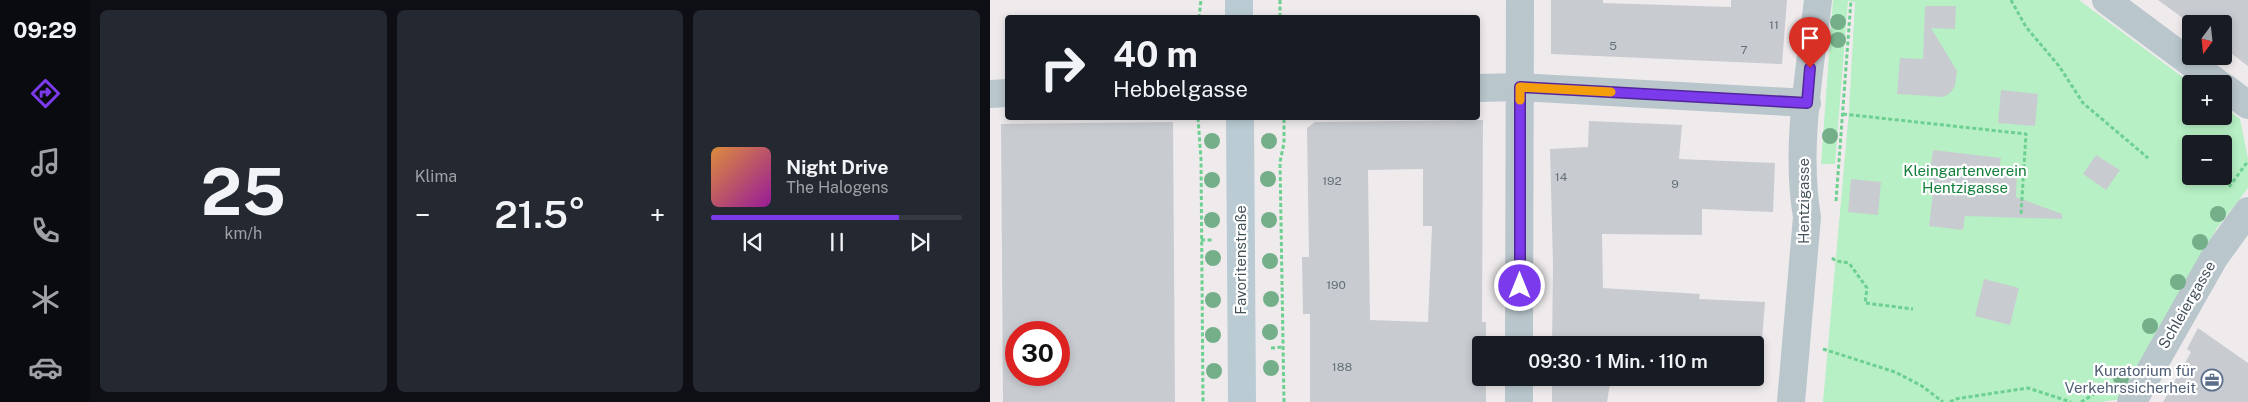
<!DOCTYPE html>
<html lang="de">
<head>
<meta charset="utf-8">
<style>
  body { margin:0; font-family:"Public Sans",sans-serif; background:#242831; color:#f1f3f6; height:100vh; display:flex; flex-direction:column; font-size:19px; white-space:nowrap }
  * { box-sizing:border-box; margin:0 }
  p { font-size:16px; color:#9ea1a6 }
  .icon { flex:none; width:28px; height:28px; fill:none; stroke:currentColor; stroke-width:2; stroke-linecap:round; stroke-linejoin:round }
  .map { position:relative; flex:1; overflow:hidden }
  .side { display:flex; flex-direction:column; gap:10px; padding:10px; background:#0d0f14; width:900px }
  .side>* { flex:none }
  .banner { position:absolute; left:15px; top:15px; width:475px; height:105px; border-radius:5px; box-shadow:0 2px 8px #0003; background:#171b24; color:#f1f3f6; overflow:hidden }
  .needle { width:32px; rotate:195deg }
  .fabs { position:absolute; left:1192px; top:15px; display:grid; gap:10px }
  .fabs a { display:grid; place-items:center; width:50px; height:50px; border-radius:5px; background:#171b24; box-shadow:0 2px 8px #0003; font-size:25px }
  .speed { position:absolute; left:15px; top:321px; display:flex; gap:10px; font-size:25px; font-weight:700; text-align:center }
  .speed>* { display:grid; place-content:center; width:65px; height:65px; border-radius:50%; background:#171b24; box-shadow:0 2px 8px #0003; line-height:1 }
  .speed .limit { border:8px solid #d22; background:#fff; color:#111 }
  .pin { position:absolute; display:grid; place-items:center; width:42px; height:42px; color:#fff; margin:-51px -21px; border-radius:50% 50% 50% 0; rotate:-45deg; box-shadow:0 0 5px #0007 }
  .pin .icon { rotate:45deg }
  .me { position:absolute; width:55px; margin:-28px; rotate:0deg; stroke-linejoin:round; filter:drop-shadow(0 0 4px #0008) }
  .turn { display:flex; align-items:center; gap:18px; height:105px; padding:0 25px; font-size:22px }
  .turn .icon { width:65px; height:65px; stroke-width:2.5 }
  .turn b { display:block; font-size:35px; line-height:42px }
  .big { font-size:38px; font-weight:600; line-height:1.1 }
  .side .card { flex:1; display:flex; flex-direction:column; justify-content:center; gap:8px; min-width:0; padding:0 18px; border-radius:8px; background:#242831 }
  .side .dial { align-items:center; gap:0 }
  .dial b { font-size:65px; line-height:1 }
  .song { display:flex; align-items:center; gap:15px }
  .cover { width:60px; height:60px; border-radius:8px; background:linear-gradient(135deg,hsl(30 70% 55%),hsl(300 70% 35%)) }
  .played { height:5px; border-radius:2px; background:linear-gradient(90deg,#7c3aed 75%,#363941 75%) }
  .keys { display:flex; justify-content:space-around; direction:ltr }
  .heat { display:flex; justify-content:space-between; align-items:center; font-size:28px; direction:ltr }
  .side .tiles { flex:1; display:grid; gap:10px; grid-template-columns:repeat(3,1fr) }
  .trip { position:absolute; left:482px; top:336px; width:292px; height:50px; border-radius:5px; background:#171b24; box-shadow:0 2px 8px #0003; font-weight:600; line-height:50px; text-align:center }
  main { display:flex; flex:1; min-height:0 }
  .tab-bar { display:flex; flex-direction:column; width:90px; justify-content:space-around; align-items:center; background:#090b0e; color:#9ea1a6 }
  .tab-bar .icon { width:35px; height:35px }
  .tab-bar .active { color:#7c3aed }
  .tab-bar b { font-size:22px; color:#f1f3f6 }
  .map>svg:first-child { display:block }
  .green { fill:#b6f0c4; fill-rule:evenodd }
  .building { fill:#c8ccd1; fill-rule:evenodd }
  .lines { fill:none; stroke-linecap:round; stroke-linejoin:round }
  .path { stroke:#6dd091; stroke-width:3; stroke-dasharray:4 2.5; stroke-linecap:butt }
  .minor { stroke:#b9c6cc; stroke-width:28 }
  .secondary { stroke:#bbcbd4; stroke-width:28 }
  .tree { fill:#75af8a }
  .route-casing { stroke:#51269a; stroke-width:12 }
  .route { stroke:#7c3aed; stroke-width:9 }
  .slow { stroke:#f59e0b; stroke-width:9 }
  .labels { text-anchor:middle; stroke-width:4.5; stroke-linejoin:round; paint-order:stroke }
  .number-label { font-size:12px; fill:#647078 }
  .park-label { font-size:15px; fill:#117e39; stroke:#fff }
  .street-label { font-size:15px; fill:#43525a; stroke:#fff }
  .service-label { font-size:15px; fill:#4e5e75; stroke:#fff; text-anchor:end }
</style>
</head>
<body>
<main>
<nav class="tab-bar">
<b>09:29</b>
<svg class="icon active" aria-label="directions" viewBox="0 0 24 24"><path d="M12 3l9 9-9 9-9-9zM9 14v-3h6M13 9l2 2-2 2"/></svg>
<svg class="icon" aria-label="music" viewBox="0 0 24 24"><path d="M9 18V5l10-2v13"/><circle cx="6" cy="18" r="3"/><circle cx="16" cy="16" r="3"/></svg>
<svg class="icon" aria-label="phone" viewBox="0 0 24 24"><path d="M5 4h4l2 5-3 2q2 4 5 5l2-3 5 2v4C11 20 4 13 5 4z"/></svg>
<svg class="icon" aria-label="climate" viewBox="0 0 24 24"><path d="M12 3v18M4 7l16 10M4 17L20 7"/></svg>
<svg class="icon" aria-label="car" viewBox="0 0 24 24"><path d="M5 17H2v-5l4-1 3-4h7l3 4 3 1v5h-3M9 17h6M6 11h13"/><circle cx="7" cy="17" r="2"/><circle cx="17" cy="17" r="2"/></svg>
</nav>
<section class="side">
<div class="tiles">
<div class="card dial"><b>25</b><p>km/h</p></div>
<div class="card"><p>Klima</p>
<div class="heat"><a>−</a><b class="big">21.5°</b><a>+</a></div>
</div>
<div class="card">
<div class="song"><i class="cover"></i><div><b>Night Drive</b><p>The Halogens</p></div></div>
<div class="played"></div>
<div class="keys"><svg class="icon" aria-label="previous" viewBox="0 0 24 24"><path d="M18 5L8 12l10 7zM5 5v14"/></svg><svg class="icon" aria-label="pause" viewBox="0 0 24 24"><path d="M8 5v14M16 5v14"/></svg><svg class="icon" aria-label="next" viewBox="0 0 24 24"><path d="M6 5l10 7-10 7zM19 5v14"/></svg></div>
</div>
</div>
</section>
<div class="map">
<svg width="1258" height="402" viewBox="0 0 1258 402">
  <rect width="100%" height="100%" fill="#efebec"/>
  <!-- green -->
  <path class="green" d="M843,0h246l113,84 -1,32h33v-9l16,12 8,40v29l-31,40 -96,171 -19,3h-279l26,-291 6,-109 -7,-1 -13,163h-14zM1201,144h33v32h-33z"/>
  <!-- building -->
  <g class="building">
    <path d="M561,0h52v3l128,4v-7h56l-5,64 -231,-10z"/>
    <path d="M1168,0h90v66l-24,-18v-24h-33z"/>
    <path d="M935,6h31l-1,23 -24,-1 26,43 -2,15 -5,7 -7,4 -46,-3 3,-36 23,1z"/>
    <path d="M1011,90l37,4 -3,32 -37,-3z"/>
    <path d="M493,120l-1,202h4v23h-5v33h5v24h-176v-88h-7l-1,-57h7l-2,-129 8,-6zM433,169v57h9l-4,96 -58,-2 -2,-150z"/>
    <path d="M599,121l93,4 -3,34 96,4 -2,49 -71,-3v26l-100,-1 1,54 97,6 -1,5 66,3 -6,76h-51h48v-33h-204l1,-80 -3,-116 38,-2z"/>
    <path d="M183,122l2,280h-172l-2,-278zM26,332h43v43h-43z"/>
    <path d="M943,150l68,8 -2,12 18,1 -1,26 46,17v5l-97,-3 -2,14 -34,-4 4,-34 -1,-12h-3z"/>
    <path d="M1106,155l24,15 -14,20 -23,-16z"/>
    <path d="M861,179l30,3 -3,33 -30,-3z"/>
    <path d="M994,279l35,9 -9,37 -35,-9z"/>
    <path d="M1208,328l50,35v39h-85l28,-50 -4,-3z"/>
    <path d="M562,378h59l-4,24h-55z"/>
  </g>
  <g class="lines">
    <!-- path -->
    <g class="path">
      <path d="M290,0v18"/>
      <path d="M1021,0l15,27 33,39 24,37 65,55"/>
      <path d="M209,18l2,-18"/>
      <path d="M853,114l183,20 -5,80"/>
      <path d="M208,118l3,41 2,243"/>
      <path d="M1239,187l19,-26"/>
      <path d="M846,201l15,-201"/>
      <path d="M211,240h12"/>
      <path d="M842,258l4,3 13,2 18,25 -2,15 48,6"/>
      <path d="M281,348l12,-1"/>
      <path d="M833,349l72,23 27,14 21,16"/>
      <path d="M294,402l-4,-240 4,-19v-25"/>
      <path d="M960,402l5,-3 73,-11 43,14"/>
      <path d="M1091,402l25,-15"/>
    </g>
    <!-- minor -->
    <g class="minor">
      <path d="M1116,0l113,84"/>
      <path d="M1234,87l24,18"/>
      <path d="M488,88l42,-1 287,16"/>
      <path d="M0,94l18,-1"/>
      <path d="M529,345l1,-345"/>
      <path d="M529,402v-24"/>
      <path d="M801,402l16,-185c-12,-71 3,-146 11,-217"/>
      <path d="M1141,402l6,-8 77,-136 34,-47"/>
    </g>
    <!-- secondary -->
    <g class="secondary">
      <path d="M249,0v18"/>
      <path d="M250,118l2,284"/>
    </g>
  </g>
  <!-- trees -->
  <g class="tree">
    <circle cx="848" cy="22" r="8"/>
    <circle cx="848" cy="40" r="8"/>
    <circle cx="840" cy="136" r="8"/>
    <circle cx="222" cy="141" r="8"/>
    <circle cx="279" cy="141" r="8"/>
    <circle cx="278" cy="179" r="8"/>
    <circle cx="222" cy="180" r="8"/>
    <circle cx="1228" cy="214" r="8"/>
    <circle cx="222" cy="220" r="8"/>
    <circle cx="279" cy="220" r="8"/>
    <circle cx="1210" cy="242" r="8"/>
    <circle cx="223" cy="258" r="8"/>
    <circle cx="280" cy="261" r="8"/>
    <circle cx="1188" cy="282" r="8"/>
    <circle cx="281" cy="299" r="8"/>
    <circle cx="223" cy="300" r="8"/>
    <circle cx="1160" cy="326" r="8"/>
    <circle cx="280" cy="332" r="8"/>
    <circle cx="223" cy="335" r="8"/>
    <circle cx="281" cy="368" r="8"/>
    <circle cx="224" cy="371" r="8"/>
    <circle cx="1131" cy="378" r="8"/>
  </g>
  <g class="lines">
    <!-- route casing -->
    <g class="route-casing">
      <path id="route" d="M530,286v-199l287,16 3,-35"/>
    </g>
    <!-- route -->
    <use href="#route" class="route"/>
    <!-- slow -->
    <path class="slow" d="M530,100v-13l91,5"/>
  </g>
  <!-- icons -->
  <defs>
    <g id="office-ring" transform="scale(1.125)"><circle r="9.5" fill="#fff" stroke="#5c6f8a" stroke-width="1.5"/><path d="M-6-3h4V-5.5h4V-3h4V5H-6ZM-1-4.5V-3h2v-1.5ZM-6 0V1H6V0Z" fill="#5c6f8a"/></g>
  </defs>
  <g fill-rule="evenodd">
    <use href="#office-ring" x="1222" y="380"/>
  </g>
  <g class="labels">
    <!-- number labels -->
    <g class="number-label">
      <text x="784" y="29">11</text>
      <text x="623" y="50">5</text>
      <text x="754" y="54">7</text>
      <text x="571" y="181">14</text>
      <text x="342" y="185">192</text>
      <text x="685" y="188">9</text>
      <text x="346" y="289">190</text>
      <text x="352" y="371">188</text>
    </g>
    <!-- park labels -->
    <g class="park-label">
      <text x="975" y="176">Kleingartenverein<tspan x="975" dy="17">Hentzigasse</tspan></text>
    </g>
    <!-- street labels -->
    <g class="street-label">
      <text transform="translate(814 201) rotate(-90)" y="5">Hentzigasse</text>
      <text transform="translate(251 260) rotate(-90)" y="5">Favoritenstraße</text>
      <text transform="translate(1197 305) rotate(-60)" y="5">Schleiergasse</text>
    </g>
    <!-- service labels -->
    <g class="service-label">
      <text x="1206" y="376">Kuratorium für<tspan x="1206" dy="17">Verkehrssicherheit</tspan></text>
    </g>
  </g>
</svg>
<div class="fabs">
<a><svg class="needle" viewBox="-14 -14 28 28"><path d="M0-13l5 13h-10z" fill="#e53935"/><path d="M0 13l5-13h-10z" fill="#9ea1a6"/></svg></a>
<a>+</a>
<a>−</a>
</div>
<div class="speed"><div class="limit">30</div></div>
<div class="pin" style="left:820px;top:68px;background:#d93025"><svg class="icon" aria-label="arrive" viewBox="0 0 24 24"><path d="M6 21V4h12l-3 4 3 4H6"/></svg></div>
<svg class="me" style="left:530px;top:286px" viewBox="-20 -20 40 40"><circle r="17" fill="#7c3aed" stroke="#fff" stroke-width="3"/><path d="M0-11L8 9 0 5-8 9z" fill="#fff"/></svg>
<div class="trip">09:30 · 1 Min. · 110 m</div>
<div class="banner">
<div class="turn"><svg class="icon" aria-label="right" viewBox="0 0 24 24"><path d="M7 20v-9h11M14 6l5 5-5 5"/></svg><div><b>40 m</b>Hebbelgasse</div></div>
</div>
</div>
</main>
</body>
</html>
